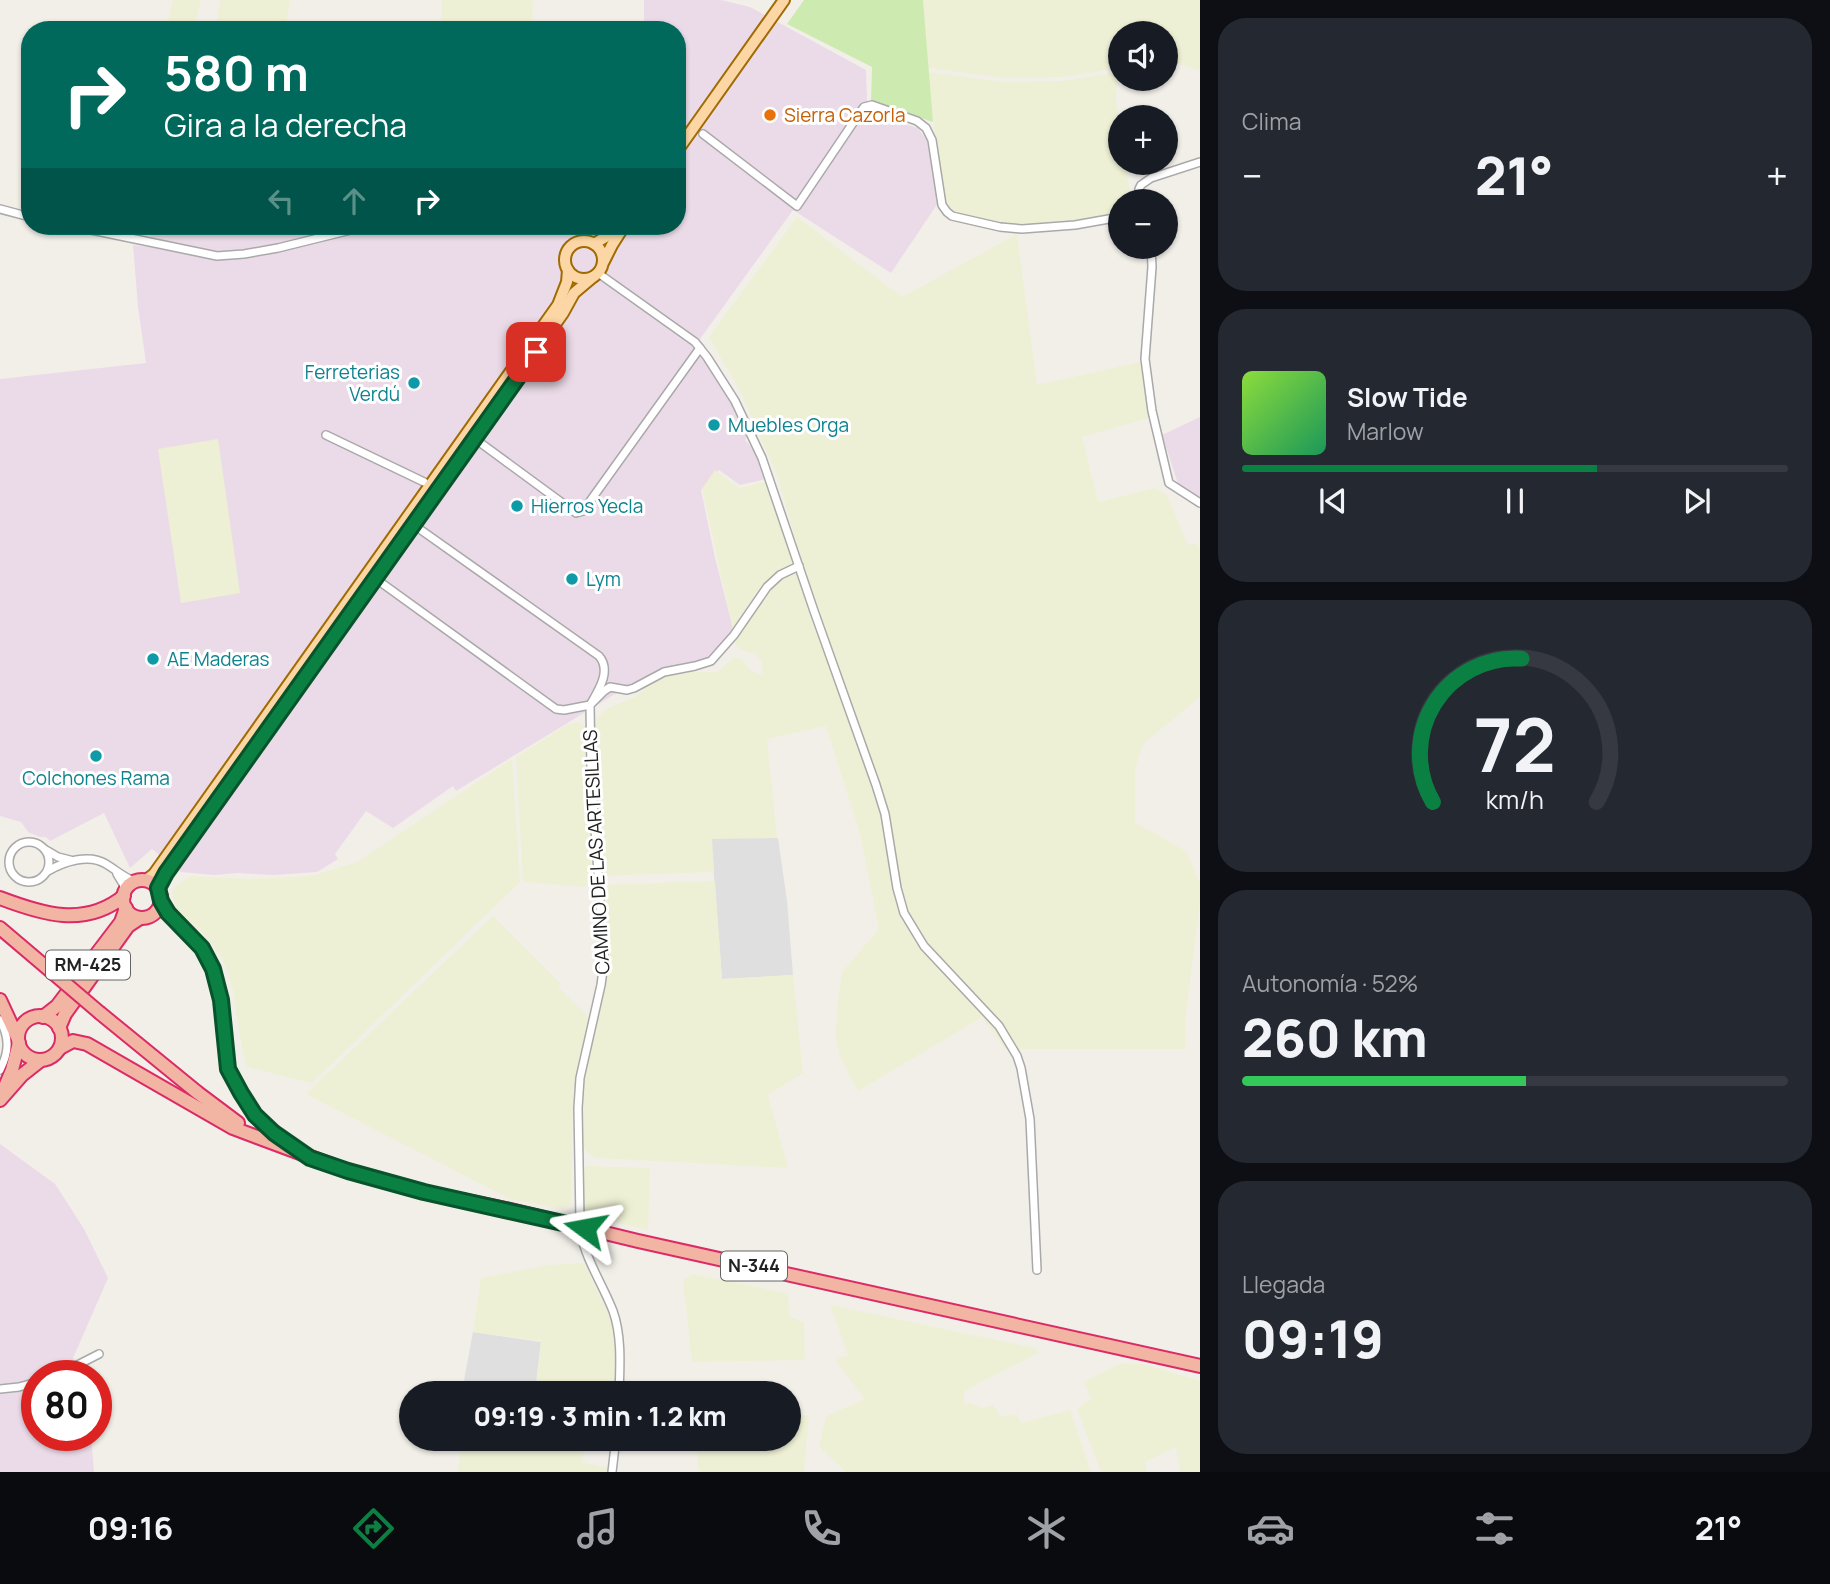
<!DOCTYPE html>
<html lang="es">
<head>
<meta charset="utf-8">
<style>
  body { margin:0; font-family:Manrope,sans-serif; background:#242831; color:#f1f3f6; height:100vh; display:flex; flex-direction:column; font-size:26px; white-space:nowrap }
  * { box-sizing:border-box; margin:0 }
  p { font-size:23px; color:#9ea1a6 }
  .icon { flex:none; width:38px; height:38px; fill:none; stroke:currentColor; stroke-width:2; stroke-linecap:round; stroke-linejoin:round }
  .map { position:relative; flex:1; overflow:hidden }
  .side { display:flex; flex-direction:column; gap:18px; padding:18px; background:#0d0f14; width:630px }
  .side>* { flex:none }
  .banner { position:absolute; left:21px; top:21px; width:665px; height:214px; border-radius:28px; box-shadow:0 2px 5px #0004; background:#00695c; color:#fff; overflow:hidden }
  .buttons { position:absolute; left:1108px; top:21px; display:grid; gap:14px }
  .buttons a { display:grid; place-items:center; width:70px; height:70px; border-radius:50%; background:#171b24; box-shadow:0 2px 5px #0004; font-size:35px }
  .speed { position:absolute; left:21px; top:1360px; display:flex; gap:14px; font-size:35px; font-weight:700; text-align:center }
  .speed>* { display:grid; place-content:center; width:91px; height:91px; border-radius:50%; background:#171b24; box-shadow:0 2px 5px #0004; line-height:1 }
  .speed .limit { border:10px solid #d22; background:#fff; color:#111 }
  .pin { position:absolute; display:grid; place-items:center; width:60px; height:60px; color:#fff; margin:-30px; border-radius:14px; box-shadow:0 4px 10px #0006 }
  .me { position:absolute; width:77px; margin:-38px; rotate:283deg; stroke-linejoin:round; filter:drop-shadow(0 0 5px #0008) }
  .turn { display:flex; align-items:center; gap:24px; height:147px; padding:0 28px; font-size:32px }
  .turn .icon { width:91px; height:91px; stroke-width:2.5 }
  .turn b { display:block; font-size:49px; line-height:60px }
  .lanes { display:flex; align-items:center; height:66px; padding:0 28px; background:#0003; justify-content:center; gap:35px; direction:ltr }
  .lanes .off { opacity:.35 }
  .big { font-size:52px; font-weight:800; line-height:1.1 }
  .side .card { flex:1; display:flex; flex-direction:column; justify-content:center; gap:10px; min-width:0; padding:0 24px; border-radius:28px; background:#242831 }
  .side .dial { align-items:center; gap:0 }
  .dial svg { height:182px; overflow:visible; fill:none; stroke:#363941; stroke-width:7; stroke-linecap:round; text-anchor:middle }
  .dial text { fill:#f1f3f6; stroke:none }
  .song { display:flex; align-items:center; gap:21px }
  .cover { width:84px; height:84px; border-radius:10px; background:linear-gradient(135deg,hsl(90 70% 55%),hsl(150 70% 35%)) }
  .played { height:7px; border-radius:4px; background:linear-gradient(90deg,#0b8043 65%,#363941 65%) }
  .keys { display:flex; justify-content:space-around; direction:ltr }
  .heat { display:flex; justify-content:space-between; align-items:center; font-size:38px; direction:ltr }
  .charge { height:10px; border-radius:5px; background:linear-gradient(90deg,#34c759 52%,#363941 0) }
  .trip { position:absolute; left:399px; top:1381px; width:402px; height:70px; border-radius:35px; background:#171b24; box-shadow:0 2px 5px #0004; font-weight:800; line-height:70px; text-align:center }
  .menu { display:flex; height:112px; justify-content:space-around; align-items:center; background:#090b0e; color:#9ea1a6 }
  .menu .icon { width:49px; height:49px }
  .menu .active { color:#0b8043 }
  .menu b { font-size:32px; color:#f1f3f6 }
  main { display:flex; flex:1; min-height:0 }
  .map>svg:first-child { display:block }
  .residential { fill:#e0dfdf }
  .industrial { fill:#ebdbe8 }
  .farmland { fill:#eef0d5 }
  .grass { fill:#cdebb0 }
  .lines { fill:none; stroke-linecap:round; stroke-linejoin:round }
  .minor-casing { stroke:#a9a9a9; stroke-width:10 }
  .primary-casing { stroke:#a06b00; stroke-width:14 }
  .trunk-casing { stroke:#dc2a67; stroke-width:16 }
  .minor { stroke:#fff; stroke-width:7 }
  .primary { stroke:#fcd6a4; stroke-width:10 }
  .trunk { stroke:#f2b4a3; stroke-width:12 }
  .trunk-bridge-casing { stroke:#dc2a67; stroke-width:16; stroke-linecap:butt }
  .trunk-bridge { stroke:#f2b4a3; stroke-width:12 }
  .route-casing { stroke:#07532c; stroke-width:18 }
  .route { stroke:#0b8043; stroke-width:12 }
  .food-dot { fill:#e8710a; stroke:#fff; stroke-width:2.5 }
  .culture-dot { fill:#0f9aa8; stroke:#fff; stroke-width:2.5 }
  .labels { text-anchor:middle; stroke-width:6; stroke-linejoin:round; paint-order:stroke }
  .shield { fill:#fff; stroke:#646464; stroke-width:2 }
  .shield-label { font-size:18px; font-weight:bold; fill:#222 }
  .food-label { font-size:19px; fill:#c56008; stroke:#fff; text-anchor:start }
  .culture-label { font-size:19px; fill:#0d838f; stroke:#fff; text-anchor:start }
  .street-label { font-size:19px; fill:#222; stroke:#fff }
</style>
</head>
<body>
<main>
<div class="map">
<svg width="1200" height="1472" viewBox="0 0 1200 1472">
  <rect width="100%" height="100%" fill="#f2efe9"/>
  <!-- residential -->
  <g class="residential">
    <path d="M711,838h67l9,63 6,74 -71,4z"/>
    <path d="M473,1332l68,10 -6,51h-32l-40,-7z"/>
  </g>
  <!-- industrial -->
  <g class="industrial">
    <path d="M644,0h77l29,7 116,63 1,32 6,13 45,13 10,14 10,61 -47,70 -98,-63 -93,129 34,56 14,39 -3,6 12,14 9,25 -26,6 -21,-15 -18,20 14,68 19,74 -28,29 -42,7 -49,26 -159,97 -3,-5 -60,42 -27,-17 -31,43 3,5 -21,13 -43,3 -36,-2 -24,2 -33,-3 -29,-23 -22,19 -26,-55 -54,28 -4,-4h-6l-12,-5 -7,-10 -21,-6v-437l146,-16 -8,-56 -5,-62 15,2 5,-21h524v-196h-33z"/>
    <path d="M1200,417v80l-19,-4 -19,-58z"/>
    <path d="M0,1144l55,40 29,45 24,49 -35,80 8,17 -44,1v59h54l3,37h-94z"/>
  </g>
  <!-- farmland -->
  <g class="farmland">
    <path d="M173,0h28l-8,30h-27z"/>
    <path d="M221,0h69l-5,30h-70z"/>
    <path d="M442,0h91l-1,30h-92z"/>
    <path d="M923,0h277v71l-34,-12v-26h-46v28l-8,8 -48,8 -59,1 -77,-10z"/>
    <path d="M928,72l76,10 59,-1 54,-9 -1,29 4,22v40h6l5,38h-11v12l-2,1 -76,10h-34l-28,-5 -28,-9 -6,-10 -12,-71z"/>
    <path d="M797,217l105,80 115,-63 20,151 103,-23 9,56 -67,19 16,65 57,-14 12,7 21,50 9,-2 3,8v146l-57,47 -8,25v53l52,30 13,31v19l-14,111 -1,36h-180l-23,-32 -124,74 -18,-34 -4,-19 1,-32 5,-34 37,-43 -19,-95 -34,-108 -59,13 10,99 -65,1 2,33 -112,4 -6,-153 3,-7 7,-7 29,-12 12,-10 19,-10 24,-5h27l18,-15 8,3 6,9 14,7 -1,-14 -8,-9 -13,-3 -6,-5 1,-6 34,-50 14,-11 20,-8 -26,-92 -37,-85 -32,-56z"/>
    <path d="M218,439l22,154 -59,10 -23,-154z"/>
    <path d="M715,470l24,18 28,-7 26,76 -3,8 -17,10 -9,8 -8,10 -23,37 -31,-141z"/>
    <path d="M578,722l8,4v39l6,112 -2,6 -6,4 -61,-5 -7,-125 52,-33z"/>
    <path d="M512,759l8,123 -208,201 -65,-16 -5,-18 -9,-59 -5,-18 -8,-17 -17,-22 -23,-20 -6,-9 -2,-10 3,-8 16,-10 56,3 49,-2 19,-2 42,-13z"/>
    <path d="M715,881l7,98 71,-4 10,98 -35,22 20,73 -191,-10 -9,-4 -4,-7 -1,-42 2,-30 21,-90 1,-20 -6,-80z"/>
    <path d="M493,916l68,68 -3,3 32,31 -12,44 -5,35 -2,107 -8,5 -53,-10 -204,-105z"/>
    <path d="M588,1166l62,2 -2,62 -64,-15v-48z"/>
    <path d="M584,1263l29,61 4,35v34h-82l6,-52 -68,-9 8,-54 68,-13z"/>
    <path d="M693,1274l94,19 3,24 14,5 1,38 -113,2 -9,-82z"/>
    <path d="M830,1305l205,43 4,5 -57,28 -18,11v11l9,1 8,4 12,-3 7,11 17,-2 4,9 49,-13 21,62h-245l-27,-25 7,-31 39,-17 -30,-39 13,-5z"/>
    <path d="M1121,1363l22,1 57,17v91h-20v-7l-5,-18 -30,15 2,10h-46l-24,-63 14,-10 -7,-17z"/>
    <path d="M789,1415h20l-5,57h-103l-3,-4 -1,-29 92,-1z"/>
    <path d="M462,1439h151l-1,8 -27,-4 -3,19 27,6v4h-151z"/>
  </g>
  <!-- grass -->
  <path class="grass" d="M804,0h119l10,122 -62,-21 1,-34 -85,-43z"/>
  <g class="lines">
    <!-- minor casing -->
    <g class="minor-casing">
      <g id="minor">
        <path d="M703,134l94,72 64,-95 3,-4 8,-2 45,16 9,7 6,12 10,65 5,7 5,4 48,11 22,2 53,-4 45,-8"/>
        <path d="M1140,201l-1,-12 2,-4 10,-7 49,-16"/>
        <path d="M0,209l30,8"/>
        <path d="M72,226l145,30 27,-2 34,-6 89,-22"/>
        <path d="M1151,247l1,20 -7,92 7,52 17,72 31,20"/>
        <path d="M598,273l97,69 12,15 28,44 27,57 52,153 62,174 9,29 12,74 7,25 20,33 75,80 18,30 4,12 9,51 7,151"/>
        <path d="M326,435l98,47"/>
        <path d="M482,444l94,69 7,-2 117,-163"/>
        <path d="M383,584l173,125 8,1 26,-5c8,-14 22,-34 9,-49l-178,-126"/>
        <circle cx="29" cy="862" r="20"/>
        <path d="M46,850l12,7 12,3"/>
        <path d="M48,871c15,-9 41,-18 58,-7 10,6 17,13 28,17"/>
        <path d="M117,874l6,10 2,7"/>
        <path d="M0,1020c10,18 9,32 0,50"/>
        <path d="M580,1220l-2,-112 2,-30 21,-93 3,-22 -13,-196 -1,-62 14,-14 6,-4 17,3 7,-2 30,-16 31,-6 16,-5 23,-26 33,-48 13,-12 19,-9"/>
        <path d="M581,1235c6,27 22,50 32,76 9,25 7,55 6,82"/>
        <path d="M56,1376l43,-22"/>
        <path d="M0,1389l19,-2 18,-5"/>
        <path d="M612,1472l4,-34"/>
      </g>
    </g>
    <!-- primary casing -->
    <g class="primary-casing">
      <g id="primary">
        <path d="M677,151l107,-151"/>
        <circle cx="584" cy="260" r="19"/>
        <path d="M594,244l13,-8 8,-10"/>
        <path d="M604,261l8,-16 12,-19"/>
        <path d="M146,880l8,-6 404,-569 9,-23 1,-12"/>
        <path d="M158,888l14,-24 391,-551 11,-20 19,-16"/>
      </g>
    </g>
    <!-- trunk casing -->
    <g class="trunk-casing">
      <g id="trunk">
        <circle cx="142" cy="899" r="19"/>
        <path d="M0,898c42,16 85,30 124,-2"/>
        <path d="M161,901l14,20 27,27 11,21 8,31 7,69 13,24 14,22 19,18 19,13"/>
        <path d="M0,928l53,45"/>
        <path d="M0,1000l18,39"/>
        <path d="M100,1013l98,80 40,30"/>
        <circle cx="40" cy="1038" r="22"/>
        <path d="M43,1017l14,-11 64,-84 5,-14"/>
        <path d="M59,1028l6,-14 63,-88 12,-8"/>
        <path d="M60,1048l13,-7 14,3 146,84 115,43 76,21 82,17 132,32 562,125"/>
        <path d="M4,1089l8,-19 7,-27"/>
        <path d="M0,1100l22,-25 19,-15"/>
      </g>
    </g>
    <!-- minor -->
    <use href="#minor" class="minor"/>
    <!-- primary -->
    <use href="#primary" class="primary"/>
    <!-- trunk -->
    <use href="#trunk" class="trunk"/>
    <!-- trunk-bridge casing -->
    <g class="trunk-bridge-casing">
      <path id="trunk-bridge" d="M53,973l47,40"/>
    </g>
    <!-- trunk-bridge -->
    <use href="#trunk-bridge" class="trunk-bridge"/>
  </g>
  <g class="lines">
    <!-- route casing -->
    <g class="route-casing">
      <path id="route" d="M536,352l-370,521 -8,15 3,13 7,12 34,35 11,21 8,31 7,69 13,24 14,22 19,18 36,25 38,13 76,21 161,36"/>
    </g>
    <!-- route -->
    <use href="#route" class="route"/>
  </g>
  <!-- markers -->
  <circle class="food-dot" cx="770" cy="115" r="7"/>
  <g class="culture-dot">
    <circle cx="414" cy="383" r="7"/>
    <circle cx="714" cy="425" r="7"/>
    <circle cx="517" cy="506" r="7"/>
    <circle cx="572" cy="579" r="7"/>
    <circle cx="153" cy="659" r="7"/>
    <circle cx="96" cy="756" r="7"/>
  </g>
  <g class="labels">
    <!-- shield labels -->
    <g class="shield">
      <rect x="46" y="950.5" width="84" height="29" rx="5"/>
      <rect x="721" y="1251.5" width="66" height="29" rx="5"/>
    </g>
    <g class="shield-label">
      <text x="88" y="971">RM-425</text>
      <text x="754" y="1272">N-344</text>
    </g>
    <!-- food labels -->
    <g class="food-label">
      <text x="784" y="122">Sierra Cazorla</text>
    </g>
    <!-- culture labels -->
    <g class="culture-label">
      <text x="400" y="379" text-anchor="end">Ferreterias<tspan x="400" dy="22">Verdú</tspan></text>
      <text x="728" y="432">Muebles Orga</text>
      <text x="531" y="513">Hierros Yecla</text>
      <text x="586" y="586">Lym</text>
      <text x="167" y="666">AE Maderas</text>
      <text x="96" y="785" text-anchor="middle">Colchones Rama</text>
    </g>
    <!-- street labels -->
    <g class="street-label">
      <text transform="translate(596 852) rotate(-93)" y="7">CAMINO DE LAS ARTESILLAS</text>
    </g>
  </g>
</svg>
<div class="buttons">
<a><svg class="icon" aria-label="sound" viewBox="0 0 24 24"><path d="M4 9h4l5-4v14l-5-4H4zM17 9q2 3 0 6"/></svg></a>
<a>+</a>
<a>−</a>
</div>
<div class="speed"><div class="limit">80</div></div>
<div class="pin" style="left:536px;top:352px;background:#d93025"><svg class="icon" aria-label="arrive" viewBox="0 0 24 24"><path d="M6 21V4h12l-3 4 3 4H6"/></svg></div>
<svg class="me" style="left:585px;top:1228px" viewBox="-20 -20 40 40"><path d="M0-17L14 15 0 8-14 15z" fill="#0b8043" stroke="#fff" stroke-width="4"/></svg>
<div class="trip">09:19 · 3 min · 1.2 km</div>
<div class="banner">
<div class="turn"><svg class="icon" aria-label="right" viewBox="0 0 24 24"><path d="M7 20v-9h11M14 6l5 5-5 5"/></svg><div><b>580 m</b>Gira a la derecha</div></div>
<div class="lanes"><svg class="icon off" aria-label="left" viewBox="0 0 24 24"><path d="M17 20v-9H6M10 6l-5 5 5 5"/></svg><svg class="icon off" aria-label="ahead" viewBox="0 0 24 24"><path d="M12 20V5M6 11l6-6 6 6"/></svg><svg class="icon" aria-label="right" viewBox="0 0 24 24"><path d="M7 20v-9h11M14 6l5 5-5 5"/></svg></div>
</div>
</div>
<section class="side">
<div class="card"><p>Clima</p>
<div class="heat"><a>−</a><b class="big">21°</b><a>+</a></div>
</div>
<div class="card">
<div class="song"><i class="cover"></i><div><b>Slow Tide</b><p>Marlow</p></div></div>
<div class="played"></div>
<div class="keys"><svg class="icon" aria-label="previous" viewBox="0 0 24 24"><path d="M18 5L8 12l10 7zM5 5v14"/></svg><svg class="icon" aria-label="pause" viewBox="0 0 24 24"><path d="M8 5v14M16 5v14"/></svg><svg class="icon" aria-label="next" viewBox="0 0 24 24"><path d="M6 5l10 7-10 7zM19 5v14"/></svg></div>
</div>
<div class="card dial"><svg viewBox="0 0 100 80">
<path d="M14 69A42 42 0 1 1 86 69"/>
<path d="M14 69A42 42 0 0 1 53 6" stroke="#0b8043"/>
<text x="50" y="56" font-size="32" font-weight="700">72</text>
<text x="50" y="72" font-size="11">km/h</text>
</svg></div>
<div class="card"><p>Autonomía · 52%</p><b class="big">260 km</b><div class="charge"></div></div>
<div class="card"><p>Llegada</p><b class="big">09:19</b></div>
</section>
</main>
<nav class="menu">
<b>09:16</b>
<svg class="icon active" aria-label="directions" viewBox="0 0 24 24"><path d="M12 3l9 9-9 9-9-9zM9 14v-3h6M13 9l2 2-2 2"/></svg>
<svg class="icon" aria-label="music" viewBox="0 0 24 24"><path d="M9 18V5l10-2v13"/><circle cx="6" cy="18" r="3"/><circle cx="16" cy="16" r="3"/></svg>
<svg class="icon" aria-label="phone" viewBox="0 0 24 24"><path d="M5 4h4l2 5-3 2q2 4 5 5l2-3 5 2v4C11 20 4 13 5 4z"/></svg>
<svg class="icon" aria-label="climate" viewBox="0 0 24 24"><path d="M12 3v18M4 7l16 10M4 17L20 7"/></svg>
<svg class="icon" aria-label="car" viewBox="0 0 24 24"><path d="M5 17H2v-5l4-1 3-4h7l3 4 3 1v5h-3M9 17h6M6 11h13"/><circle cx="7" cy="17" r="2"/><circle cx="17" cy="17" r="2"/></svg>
<svg class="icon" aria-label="filters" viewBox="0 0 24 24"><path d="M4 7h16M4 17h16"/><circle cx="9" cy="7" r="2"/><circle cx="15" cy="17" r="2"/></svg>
<b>21°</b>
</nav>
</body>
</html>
